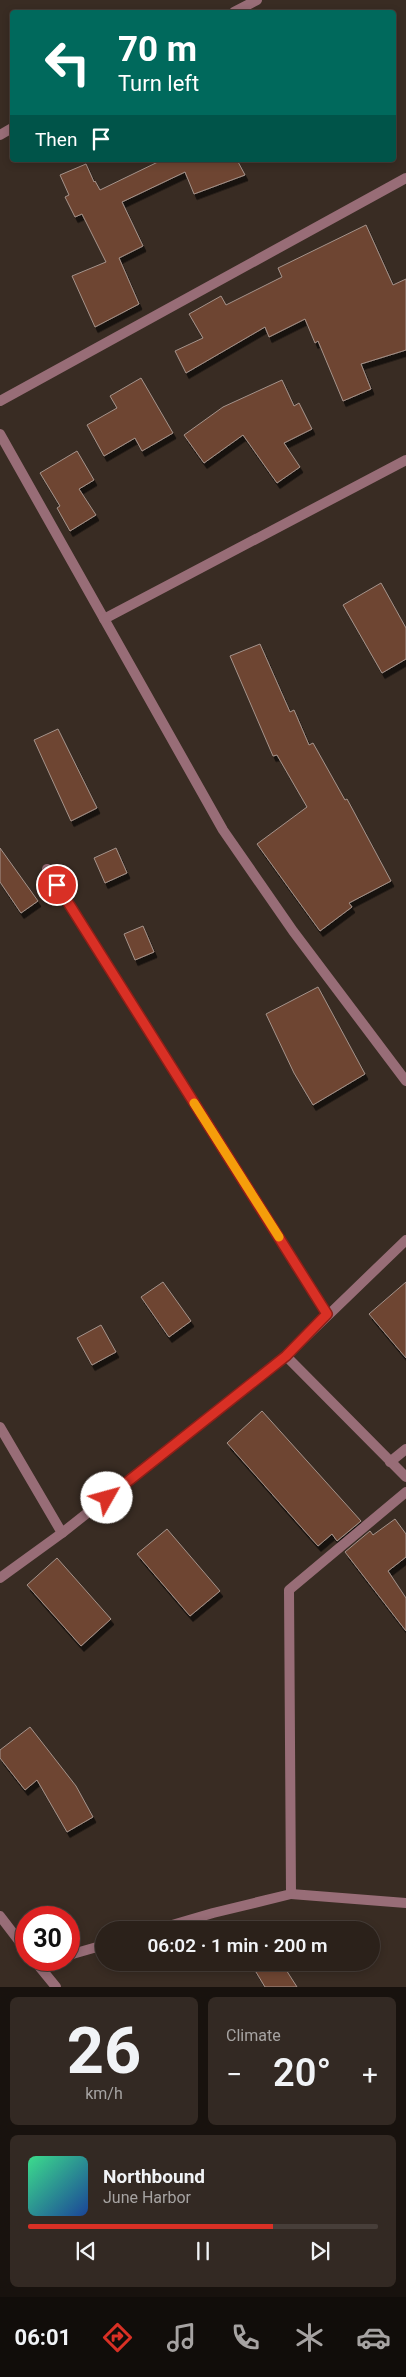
<!DOCTYPE html>
<html lang="en">
<head>
<meta charset="utf-8">
<style>
  body { margin:0; font-family:Roboto,sans-serif; background:#332923; color:#f1f3f6; height:100vh; display:flex; flex-direction:column; font-size:19px; white-space:nowrap }
  * { box-sizing:border-box; margin:0 }
  p { font-size:16px; color:#a6a3a2 }
  .icon { flex:none; width:28px; height:28px; fill:none; stroke:currentColor; stroke-width:2; stroke-linecap:round; stroke-linejoin:round }
  .map { position:relative; height:1987px; overflow:hidden }
  .sheet { display:flex; flex-direction:column; gap:10px; padding:10px; background:#18120e; flex:1 }
  .sheet>* { flex:none }
  .banner { position:absolute; left:10px; top:10px; width:386px; height:152px; border-radius:5px; box-shadow:0 2px 8px #0003,0 0 0 1px #473e39; background:#00695c; color:#fff; overflow:hidden }
  .speed { position:absolute; left:15px; top:1906px; display:flex; gap:10px; font-size:25px; font-weight:700; text-align:center }
  .speed>* { display:grid; place-content:center; width:65px; height:65px; border-radius:50%; background:#2b211a; box-shadow:0 2px 8px #0003,0 0 0 1px #473e39; line-height:1 }
  .speed .limit { border:8px solid #d22; background:#fff; color:#111 }
  .pin { position:absolute; display:grid; place-items:center; width:42px; height:42px; color:#fff; margin:-21px; border:2px solid #fff; border-radius:50%; box-shadow:0 1px 5px #0007 }
  .me { position:absolute; width:55px; margin:-28px; rotate:52deg; stroke-linejoin:round; filter:drop-shadow(0 0 4px #0008) }
  .turn { display:flex; align-items:center; gap:18px; height:105px; padding:0 25px; font-size:22px }
  .turn .icon { width:65px; height:65px; stroke-width:2.5 }
  .turn b { display:block; font-size:35px; line-height:42px }
  .then { display:flex; align-items:center; height:48px; padding:0 25px; background:#0003; gap:10px; font-size:19px }
  .big { font-size:38px; font-weight:600; line-height:1.1 }
  .sheet .card { flex:1; display:flex; flex-direction:column; justify-content:center; gap:8px; min-width:0; padding:0 18px; border-radius:8px; background:#332923 }
  .sheet .dial { align-items:center; gap:0 }
  .dial b { font-size:65px; line-height:1 }
  .song { display:flex; align-items:center; gap:15px }
  .cover { width:60px; height:60px; border-radius:8px; background:linear-gradient(135deg,hsl(150 70% 55%),hsl(220 70% 35%)) }
  .played { height:5px; border-radius:2px; background:linear-gradient(90deg,#d93025 70%,#473e39 70%) }
  .keys { display:flex; justify-content:space-around; direction:ltr }
  .heat { display:flex; justify-content:space-between; align-items:center; font-size:28px; direction:ltr }
  .sheet .tiles { flex:1; display:grid; gap:10px; grid-template-columns:1fr 1fr }
  .card:last-child { grid-column:span 2 }
  .trip { position:absolute; left:95px; top:1921px; width:285px; height:50px; border-radius:25px; background:#2b211a; box-shadow:0 2px 8px #0003,0 0 0 1px #473e39; font-weight:600; line-height:50px; text-align:center }
  .dock { display:flex; height:80px; justify-content:space-around; align-items:center; background:#110d0a; color:#a6a3a2 }
  .dock .icon { width:35px; height:35px }
  .dock .selected { color:#d93025 }
  .dock b { font-size:22px; color:#f1f3f6 }
  .map>svg:first-child { display:block }
  .building { fill:#6e4531; stroke:#a5938b; filter:url(#shadow) }
  .lines { fill:none; stroke-linecap:round; stroke-linejoin:round }
  .minor { stroke:#986d77; stroke-width:10 }
  .route-casing { stroke:#8d1f18; stroke-width:12 }
  .route { stroke:#d93025; stroke-width:9 }
  .slow { stroke:#f59e0b; stroke-width:9 }
</style>
</head>
<body>
<div class="map">
<svg width="406" height="1987" viewBox="0 0 406 1987">
  <defs>
    <filter id="shadow"><feDropShadow dx="3" dy="5.5" stdDeviation="0" flood-color="#0009"/></filter>
  </defs>
  <rect width="100%" height="100%" fill="#392c23"/>
  <!-- building -->
  <g class="building">
    <path d="M162,160h75l8,15 -51,19 -9,-22 -63,30 21,44 -24,12 20,46 -44,23 -23,-51 34,-14 -24,-48 -7,3 -10,-20 4,-2 -9,-20 26,-11 8,18 1,-1 5,9z"/>
    <path d="M366,225l27,60 13,-6v71l-45,14 10,25 -28,12 -25,-60 -3,2 -10,-24 -36,18 -4,-10 -79,46 -11,-22 28,-13 -14,-24 32,-18 5,9 56,-28 -4,-9z"/>
    <path d="M141,378l32,55 -31,18 -7,-13 -31,18 -17,-31 30,-17 -7,-12z"/>
    <path d="M282,380l12,26 5,-3 13,26 -28,14 16,24 -23,16 -34,-48 -39,28 -20,-28 39,-28z"/>
    <path d="M77,451l17,29 -15,9 17,26 -26,16 -13,-23 3,-2 -20,-33z"/>
    <path d="M381,583l25,45v31l-24,14 -39,-68z"/>
    <path d="M260,644l30,68 4,-2 15,35 4,-2 32,57 2,-1 44,82 -42,22 3,4 -32,24 -63,-87 50,-37 -30,-52 -4,1 -43,-100z"/>
    <path d="M58,729l39,79 -26,13 -37,-81z"/>
    <path d="M0,848l38,53 -17,12 -21,-31z"/>
    <path d="M116,848l11,25 -22,10 -11,-25z"/>
    <path d="M143,926l11,26 -19,8 -11,-26z"/>
    <path d="M318,987l47,87 -52,31 -19,-32 -28,-59z"/>
    <path d="M163,1282l28,39 -22,16 -28,-40z"/>
    <path d="M406,1282v76l-37,-44z"/>
    <path d="M101,1325l15,27 -24,13 -15,-27z"/>
    <path d="M262,1411l99,110 -24,20 -5,-7 -14,12 -91,-103z"/>
    <path d="M395,1519l11,15v23l-18,14 18,27v33l-61,-79 25,-21 3,4z"/>
    <path d="M167,1529l53,62 -30,25 -53,-62z"/>
    <path d="M57,1558l54,61 -30,27 -54,-61z"/>
    <path d="M30,1727l46,59 17,31 -26,15 -30,-52 -12,10 -25,-32v-8z"/>
    <path d="M250,1962h31l16,25h-32z"/>
  </g>
  <g class="lines">
    <!-- minor -->
    <g class="minor">
      <path d="M234,12l23,-12"/>
      <path d="M0,135l12,-7"/>
      <path d="M0,401l406,-223"/>
      <path d="M0,434l223,396 70,101 113,150"/>
      <path d="M104,619l302,-159"/>
      <path d="M47,869l280,445"/>
      <path d="M286,1356l120,-116"/>
      <path d="M0,1427l62,106"/>
      <path d="M390,1462l16,-13"/>
      <path d="M0,1578l62,-45 224,-177 120,121"/>
      <path d="M291,1894l115,9"/>
      <path d="M0,1916l26,34"/>
      <path d="M155,1930l58,-17 78,-19 -2,-304 117,-98"/>
      <path d="M69,1955l35,-10"/>
      <path d="M34,1960l22,27"/>
      <path d="M38,1964l15,-4"/>
    </g>
  </g>
  <g class="lines">
    <!-- route casing -->
    <g class="route-casing">
      <path id="route" d="M57,885l270,429 -41,42 -179,142"/>
    </g>
    <!-- route -->
    <use href="#route" class="route"/>
    <!-- slow -->
    <path class="slow" d="M194,1103l85,134"/>
  </g>
</svg>
<div class="speed"><div class="limit">30</div></div>
<div class="pin" style="left:57px;top:885px;background:#d93025"><svg class="icon" aria-label="arrive" viewBox="0 0 24 24"><path d="M6 21V4h12l-3 4 3 4H6"/></svg></div>
<svg class="me" style="left:107px;top:1498px" viewBox="-20 -20 40 40"><circle r="19" fill="#fff"/><path d="M0-13L10 11 0 6-10 11z" fill="#d93025"/></svg>
<div class="trip">06:02 · 1 min · 200 m</div>
<div class="banner">
<div class="turn"><svg class="icon" aria-label="left" viewBox="0 0 24 24"><path d="M17 20v-9H6M10 6l-5 5 5 5"/></svg><div><b>70 m</b>Turn left</div></div>
<div class="then">Then<svg class="icon" aria-label="arrive" viewBox="0 0 24 24"><path d="M6 21V4h12l-3 4 3 4H6"/></svg></div>
</div>
</div>
<section class="sheet">
<div class="tiles">
<div class="card dial"><b>26</b><p>km/h</p></div>
<div class="card"><p>Climate</p>
<div class="heat"><a>−</a><b class="big">20°</b><a>+</a></div>
</div>
<div class="card">
<div class="song"><i class="cover"></i><div><b>Northbound</b><p>June Harbor</p></div></div>
<div class="played"></div>
<div class="keys"><svg class="icon" aria-label="previous" viewBox="0 0 24 24"><path d="M18 5L8 12l10 7zM5 5v14"/></svg><svg class="icon" aria-label="pause" viewBox="0 0 24 24"><path d="M8 5v14M16 5v14"/></svg><svg class="icon" aria-label="next" viewBox="0 0 24 24"><path d="M6 5l10 7-10 7zM19 5v14"/></svg></div>
</div>
</div>
</section>
<nav class="dock">
<b>06:01</b>
<svg class="icon selected" aria-label="directions" viewBox="0 0 24 24"><path d="M12 3l9 9-9 9-9-9zM9 14v-3h6M13 9l2 2-2 2"/></svg>
<svg class="icon" aria-label="music" viewBox="0 0 24 24"><path d="M9 18V5l10-2v13"/><circle cx="6" cy="18" r="3"/><circle cx="16" cy="16" r="3"/></svg>
<svg class="icon" aria-label="phone" viewBox="0 0 24 24"><path d="M5 4h4l2 5-3 2q2 4 5 5l2-3 5 2v4C11 20 4 13 5 4z"/></svg>
<svg class="icon" aria-label="climate" viewBox="0 0 24 24"><path d="M12 3v18M4 7l16 10M4 17L20 7"/></svg>
<svg class="icon" aria-label="car" viewBox="0 0 24 24"><path d="M5 17H2v-5l4-1 3-4h7l3 4 3 1v5h-3M9 17h6M6 11h13"/><circle cx="7" cy="17" r="2"/><circle cx="17" cy="17" r="2"/></svg>
</nav>
</body>
</html>
